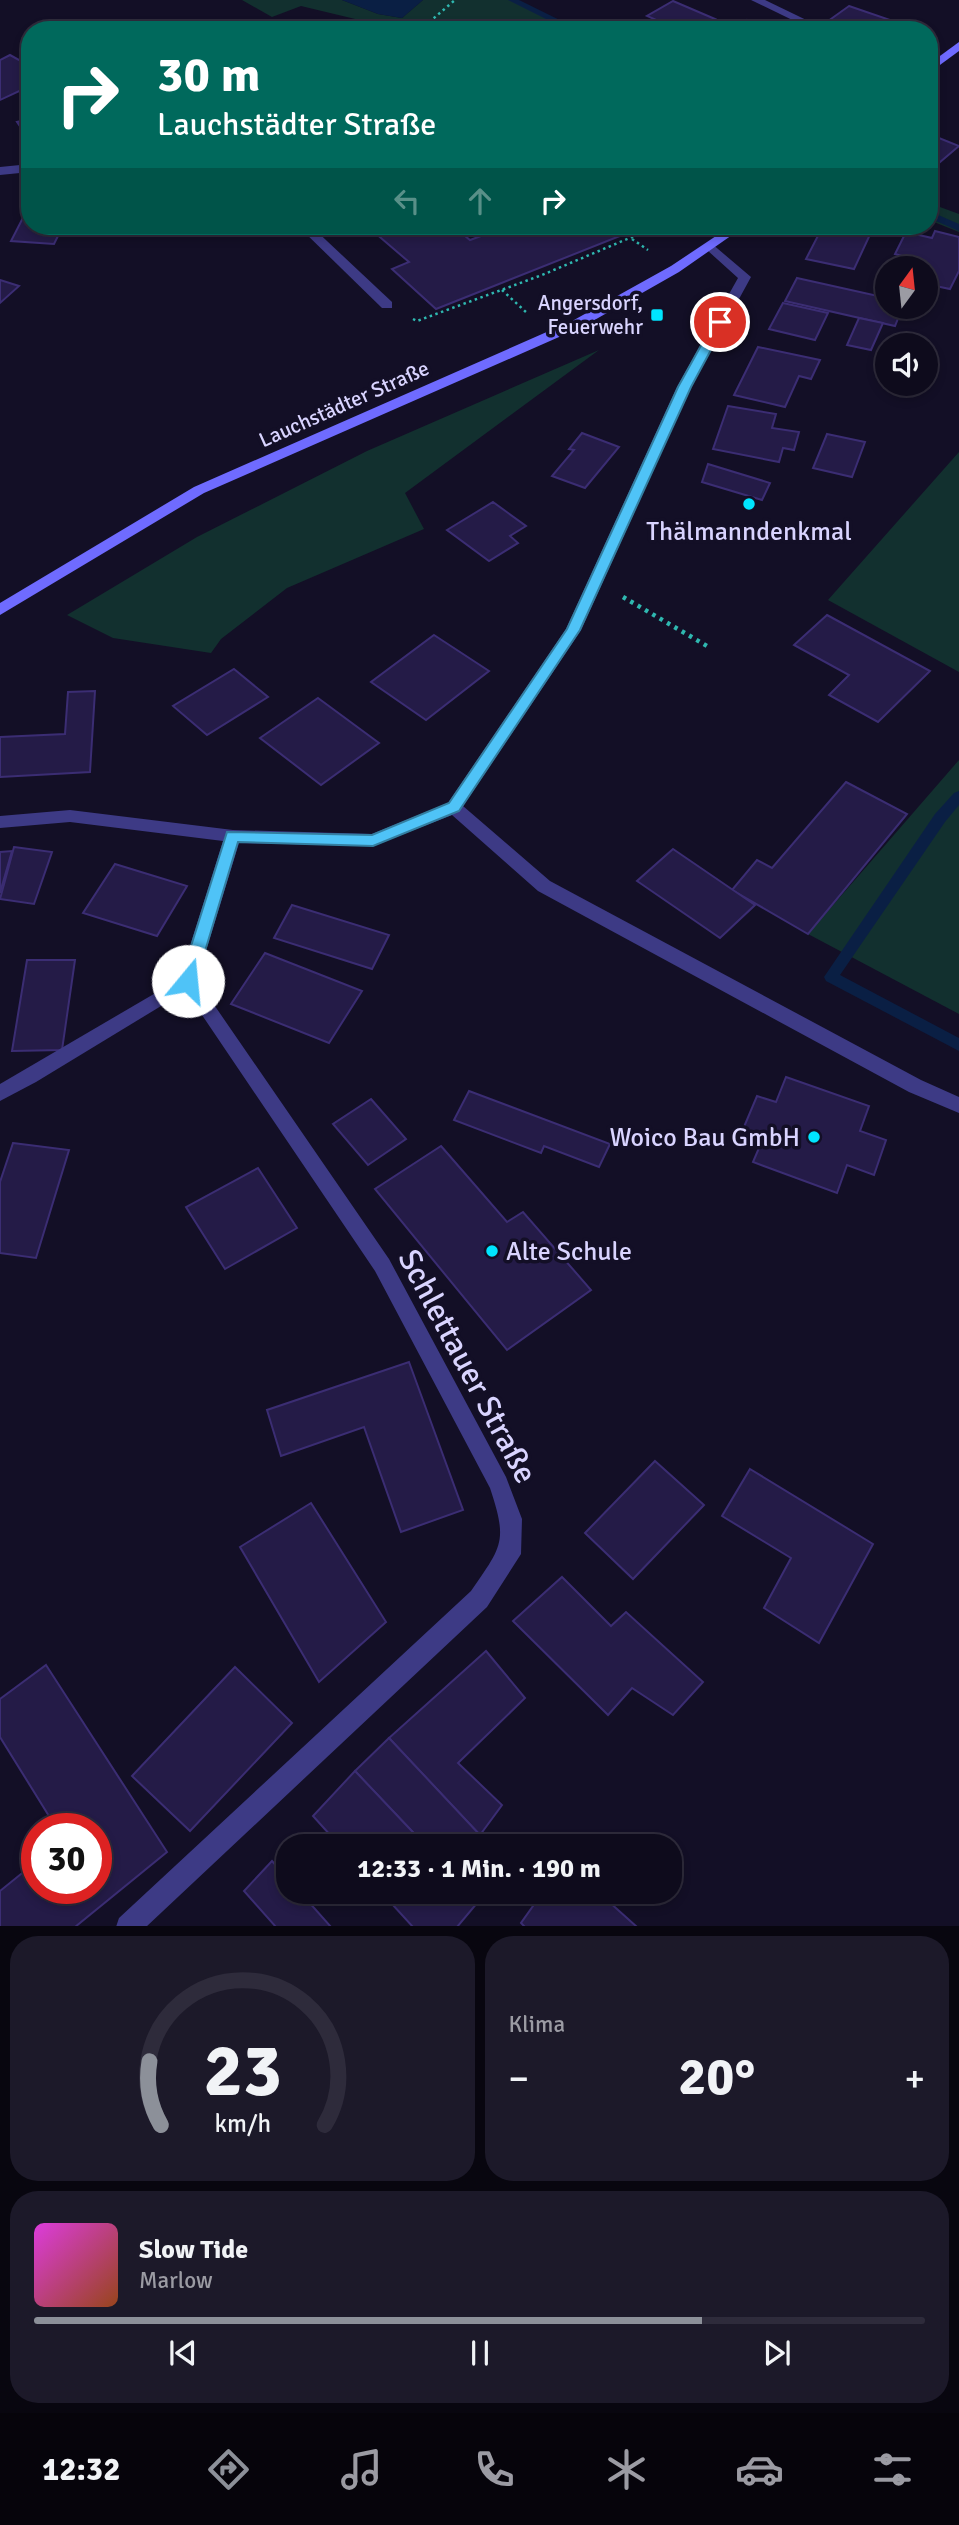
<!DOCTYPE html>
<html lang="de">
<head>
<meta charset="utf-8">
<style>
  body { margin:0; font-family:Signika,sans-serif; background:#1c1929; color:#f1f3f6; height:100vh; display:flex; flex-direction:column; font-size:26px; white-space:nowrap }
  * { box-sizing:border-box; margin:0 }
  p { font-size:23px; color:#9b9ba3 }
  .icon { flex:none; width:38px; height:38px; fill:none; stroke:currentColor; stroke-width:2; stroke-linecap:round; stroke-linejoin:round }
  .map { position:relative; height:1926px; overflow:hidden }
  .side { display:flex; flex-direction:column; gap:10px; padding:10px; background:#08060f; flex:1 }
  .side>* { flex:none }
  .top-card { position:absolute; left:21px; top:21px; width:917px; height:214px; border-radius:28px; box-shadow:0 4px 10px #0003,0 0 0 2px #2e2b3b; background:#00695c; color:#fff; overflow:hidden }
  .needle { width:46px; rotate:15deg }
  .fabs { position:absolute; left:875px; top:256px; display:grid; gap:14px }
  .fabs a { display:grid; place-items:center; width:63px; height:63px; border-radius:50%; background:#0e0b1c; box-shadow:0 4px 10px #0003,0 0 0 2px #2e2b3b; font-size:35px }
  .speed { position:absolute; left:21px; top:1813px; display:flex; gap:14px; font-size:35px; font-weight:700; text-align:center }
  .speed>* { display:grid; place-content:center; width:91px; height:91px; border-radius:50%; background:#0e0b1c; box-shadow:0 4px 10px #0003,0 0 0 2px #2e2b3b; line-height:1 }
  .speed .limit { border:10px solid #d22; background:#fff; color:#111 }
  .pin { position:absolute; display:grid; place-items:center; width:60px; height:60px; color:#fff; margin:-30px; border:4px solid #fff; border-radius:50%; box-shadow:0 2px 7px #0007 }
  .me { position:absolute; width:77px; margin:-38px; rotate:17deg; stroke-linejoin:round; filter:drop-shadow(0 0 5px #0008) }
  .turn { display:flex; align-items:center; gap:24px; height:147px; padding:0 21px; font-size:32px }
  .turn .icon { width:91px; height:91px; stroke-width:2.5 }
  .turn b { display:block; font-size:49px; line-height:60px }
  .lanes { display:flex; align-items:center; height:66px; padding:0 21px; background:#0003; justify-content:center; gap:35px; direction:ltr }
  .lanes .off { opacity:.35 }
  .big { font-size:52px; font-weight:800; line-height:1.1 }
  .side .tile { flex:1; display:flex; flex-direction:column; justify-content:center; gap:10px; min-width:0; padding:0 24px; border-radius:28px; background:#1c1929 }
  .side .dial { align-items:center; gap:0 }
  .dial svg { height:182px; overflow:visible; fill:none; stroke:#2e2b3b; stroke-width:7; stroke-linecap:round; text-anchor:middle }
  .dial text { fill:#f1f3f6; stroke:none }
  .song { display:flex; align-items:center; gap:21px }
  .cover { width:84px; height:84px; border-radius:10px; background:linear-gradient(135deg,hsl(300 70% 55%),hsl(20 70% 35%)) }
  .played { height:7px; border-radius:4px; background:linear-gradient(90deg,#8c9099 75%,#2e2b3b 75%) }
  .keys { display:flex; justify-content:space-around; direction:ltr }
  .heat { display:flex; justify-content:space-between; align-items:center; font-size:38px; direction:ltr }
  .side .tiles { flex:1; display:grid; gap:10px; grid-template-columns:1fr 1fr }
  .tile:last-child { grid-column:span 2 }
  .trip { position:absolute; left:276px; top:1834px; width:406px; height:70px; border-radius:28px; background:#0e0b1c; box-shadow:0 4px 10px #0003,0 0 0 2px #2e2b3b; font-weight:800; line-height:70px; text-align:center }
  .menu { display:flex; height:112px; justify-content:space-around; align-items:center; background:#06040b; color:#9b9ba3 }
  .menu .icon { width:49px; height:49px }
  .menu .active { color:#8c9099 }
  .menu b { font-size:32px; color:#f1f3f6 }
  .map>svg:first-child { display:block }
  .green { fill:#12302f }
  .water { fill:#0a1f44 }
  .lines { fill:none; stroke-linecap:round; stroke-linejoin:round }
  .stream { fill:#0a1f44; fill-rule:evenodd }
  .building { fill:#241b47; stroke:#3b2d73; stroke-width:2 }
  .path-far1 { stroke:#2fb8b0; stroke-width:2.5; stroke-dasharray:2.5 3.5; stroke-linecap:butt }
  .path { stroke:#2fb8b0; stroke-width:4.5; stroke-dasharray:3.5 5; stroke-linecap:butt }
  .lane { fill:#3d3a85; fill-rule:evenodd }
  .street { fill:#3d3a85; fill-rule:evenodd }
  .secondary { fill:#6f6bff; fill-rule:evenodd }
  .route { fill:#4fc3f7; stroke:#337fa1; stroke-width:2 }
  .poi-dot { fill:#00e5ff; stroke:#130f26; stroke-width:2.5 }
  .labels { text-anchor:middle; stroke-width:7; stroke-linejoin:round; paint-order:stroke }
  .far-poi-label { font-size:21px; fill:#d9d4ff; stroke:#130f26; text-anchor:end }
  .far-street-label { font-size:21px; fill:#d9d4ff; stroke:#130f26 }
  .poi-label { font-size:26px; fill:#d9d4ff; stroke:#130f26 }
  .near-street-label { font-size:32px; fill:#d9d4ff; stroke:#130f26 }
</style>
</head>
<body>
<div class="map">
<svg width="959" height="1927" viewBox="0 0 959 1927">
  <rect width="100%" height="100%" fill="#130f26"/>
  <!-- green -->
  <g class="green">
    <path d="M242,0h100l36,14 24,4 21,-18h88l69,30h-179l-100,-24 -29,11z"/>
    <path d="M929,203l30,11v18l-30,-12z"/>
    <path d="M599,350l-194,143 19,36 -137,59 -66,51 -10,14 -98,-15 -46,-23 130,-78 170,-86z"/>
    <path d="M959,452v220l-131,-72z"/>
    <path d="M959,760v254l-151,-80z"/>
  </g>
  <!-- water -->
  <path class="water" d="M342,0h81l-21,18 -24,-4z"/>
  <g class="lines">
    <!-- stream -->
    <g class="stream">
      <path d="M508,0h11l61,30h-12z"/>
      <path d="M929,211l30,13v7l-30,-13z"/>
      <path d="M959,791v14l-14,17 -105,153 119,63v13l-133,-70 -2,-4 111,-163 19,-21z"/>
    </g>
  </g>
  <!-- building -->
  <g class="building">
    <path d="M673,1l42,18 -17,11h-19l-32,-14z"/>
    <path d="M849,6l47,16 -10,8h-47l-15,-6z"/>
    <path d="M747,20l22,10h-38z"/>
    <path d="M10,55l20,11v11l-3,2 3,2v5l-30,14v-40z"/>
    <path d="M30,119v22l-13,-19z"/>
    <path d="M929,134l30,12 -26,22 -4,-2z"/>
    <path d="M28,208l2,18h33l-9,18 -43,-3z"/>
    <path d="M367,226h86l17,14 38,-14h137l-209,83 -44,-40 17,-7z"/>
    <path d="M823,226h51l-20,43 -48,-10z"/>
    <path d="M935,231l24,6v34l-9,18 -24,-5v-16h-9l4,-7 -26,-7 11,-22 26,6z"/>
    <path d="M797,278l90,20v8h16l-8,20 -110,-25z"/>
    <path d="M0,280l19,6 -19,17z"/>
    <path d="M783,303l45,10 -13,27 -46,-11z"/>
    <path d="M859,318l24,5 -12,27 -24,-5z"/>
    <path d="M758,347l62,13 -9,19 -12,-3 -14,31 -51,-12z"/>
    <path d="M728,406l48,8 -4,14 27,4 -5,18 -11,-2 -4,14 -66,-13z"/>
    <path d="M582,433l37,14 -34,41 -33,-12 22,-26 -5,-1z"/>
    <path d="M827,434l38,8 -13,35 -39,-9z"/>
    <path d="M708,464l62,19 -8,17 -60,-18z"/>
    <path d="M493,502l33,24 -16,10 8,7 -29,18 -42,-31z"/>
    <path d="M827,615l103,56 -52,51 -49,-27 20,-20 -55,-30z"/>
    <path d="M434,635l55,36 -63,49 -55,-38z"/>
    <path d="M234,669l34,28 -61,38 -34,-29z"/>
    <path d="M95,691l-5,81 -90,5v-40l65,-3 3,-42z"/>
    <path d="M318,698l61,45 -58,42 -61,-47z"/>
    <path d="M846,782l61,32 -99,120 -76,-44 25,-30 15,8z"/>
    <path d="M14,847l38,5 -18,52 -34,-5z"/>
    <path d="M673,849l82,56 -35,33 -83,-57z"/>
    <path d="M12,851l-12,42v-41z"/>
    <path d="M115,864l72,22 -30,50 -74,-23z"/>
    <path d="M292,905l97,30 -17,34 -98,-31z"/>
    <path d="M265,953l97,38 -33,52 -98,-39z"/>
    <path d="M27,960h48l-13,90 -50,1z"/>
    <path d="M786,1077l83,29 -9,25 26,9 -12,35 -27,-10 -10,28 -84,-31 9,-21 -21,-7 16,-38 19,6z"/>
    <path d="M469,1091l141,53 -11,23 -55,-21 -3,7 -87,-33z"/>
    <path d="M371,1099l35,40 -38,26 -35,-41z"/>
    <path d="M13,1143l56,7 -33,108 -36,-5v-71z"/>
    <path d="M441,1146l66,76 16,-10 68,78 -84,60 -132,-161z"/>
    <path d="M258,1168l39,60 -72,41 -39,-62z"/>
    <path d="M409,1362l54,148 -62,22 -37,-105 -83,29 -14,-46z"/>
    <path d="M655,1461l49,44 -71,74 -48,-46z"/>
    <path d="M750,1469l123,75 -54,99 -55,-35 27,-50 -69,-42z"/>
    <path d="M311,1503l75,119 -67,60 -79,-135z"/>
    <path d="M562,1577l49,49 15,-14 77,70 -30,33 -41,-27 -24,27 -95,-94z"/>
    <path d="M486,1651l39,47 -67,65 44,42 -22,30 -91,-97z"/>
    <path d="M46,1665l121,187 -92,75h-75v-36l37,-30v27h59v-59h-39l-57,-92v-38z"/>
    <path d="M235,1667l57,56 -102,108 -58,-55z"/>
    <path d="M389,1738l91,97 2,3 -7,8h-49l-71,-75z"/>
    <path d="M355,1771l71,75h-86l-27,-30z"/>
    <path d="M272,1861l17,19v12h11l31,35h-55l-32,-36z"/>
    <path d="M381,1892h88l9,10 -21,25h-44z"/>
    <path d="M543,1892h55l39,35h-112l-4,-4z"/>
  </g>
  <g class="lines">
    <!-- path-far1 -->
    <g class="path-far1">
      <path d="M420,30l35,-30"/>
      <path d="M632,239l16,11"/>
      <path d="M502,290l25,23"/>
      <path d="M413,319l4,2 125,-46 116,-49"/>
    </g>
    <!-- path -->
    <path class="path" d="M623,597l84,49"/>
    <!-- lane -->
    <g class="lane">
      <path d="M304,24l5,3 -2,3h-12z"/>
      <path d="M298,226h13l81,76v6h-10z"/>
      <path d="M188,974l6,2 3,5 -3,5 -158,96 -36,19v-17z"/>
    </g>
    <!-- street -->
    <g class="street">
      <path d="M751,0h14l62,30h-14z"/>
      <path d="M30,164v8l-30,3v-8z"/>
      <path d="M711,243l40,34 -60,110 -110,243 -118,176 87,75 371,199 38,17v16l-50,-21 -371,-201 -86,-76 -79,31 -134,-3 -42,137 192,279 117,218 16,42 -1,35 -34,53 -341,320h-30l3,-9 352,-327c31,-45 37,-49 19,-103l-115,-217 -196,-290 44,-140 -153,-19 -70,6v-12l70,-6 163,20 139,4 76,-31 118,-174 111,-242 61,-109 -31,-28 -2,-3z"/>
    </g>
    <!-- secondary -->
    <g class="secondary">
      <path d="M959,42v9l-30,22v-9z"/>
      <path d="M731,226h14l-66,46 -95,54 -380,167 -204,122v-12l194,-116 380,-167 97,-54z"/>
    </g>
  </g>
  <!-- route -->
  <path class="route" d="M720,318l6,4 -35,65 -111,243 -121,181 -86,35 -135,-4 -42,139 -8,6 -5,-2 -3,-4 47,-149 145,3 77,-32 118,-174 111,-242 36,-65z"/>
  <!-- markers -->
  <g class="poi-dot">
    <rect x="650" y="308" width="14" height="14" rx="3.5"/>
    <circle cx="749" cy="504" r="7"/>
    <circle cx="814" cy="1137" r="7"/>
    <circle cx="492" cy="1251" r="7"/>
  </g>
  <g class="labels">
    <!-- far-poi labels -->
    <g class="far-poi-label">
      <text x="643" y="310">Angersdorf,<tspan x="643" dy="24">Feuerwehr</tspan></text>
    </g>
    <!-- far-street labels -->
    <g class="far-street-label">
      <text transform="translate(344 404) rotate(-24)" y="7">Lauchstädter Straße</text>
    </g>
    <!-- poi labels -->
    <g class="poi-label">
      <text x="749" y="540">Thälmanndenkmal</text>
      <text x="800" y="1146" text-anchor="end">Woico Bau GmbH</text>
      <text x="506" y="1260" text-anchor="start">Alte Schule</text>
    </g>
    <!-- near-street labels -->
    <g class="near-street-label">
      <text transform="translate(468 1366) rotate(62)" y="11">Schlettauer Straße</text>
    </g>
  </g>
</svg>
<div class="fabs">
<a><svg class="needle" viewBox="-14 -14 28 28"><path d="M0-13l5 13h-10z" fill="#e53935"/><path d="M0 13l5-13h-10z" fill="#9b9ba3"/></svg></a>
<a><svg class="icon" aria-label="sound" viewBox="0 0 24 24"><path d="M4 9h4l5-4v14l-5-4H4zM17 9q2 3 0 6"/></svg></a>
</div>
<div class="speed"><div class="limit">30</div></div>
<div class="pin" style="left:720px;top:322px;background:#d93025"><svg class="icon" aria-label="arrive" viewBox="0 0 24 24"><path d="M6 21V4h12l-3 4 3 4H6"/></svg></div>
<svg class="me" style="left:188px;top:981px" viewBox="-20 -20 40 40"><circle r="19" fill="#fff"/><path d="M0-13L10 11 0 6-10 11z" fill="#4fc3f7"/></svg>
<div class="trip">12:33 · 1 Min. · 190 m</div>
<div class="top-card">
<div class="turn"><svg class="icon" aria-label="right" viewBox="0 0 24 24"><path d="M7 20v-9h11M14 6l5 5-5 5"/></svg><div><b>30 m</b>Lauchstädter Straße</div></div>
<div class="lanes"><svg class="icon off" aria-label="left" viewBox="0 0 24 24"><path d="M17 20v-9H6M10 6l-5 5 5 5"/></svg><svg class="icon off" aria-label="ahead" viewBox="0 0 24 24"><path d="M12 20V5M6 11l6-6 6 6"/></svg><svg class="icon" aria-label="right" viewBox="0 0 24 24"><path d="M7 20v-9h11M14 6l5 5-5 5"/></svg></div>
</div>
</div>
<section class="side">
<div class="tiles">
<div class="tile dial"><svg viewBox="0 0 100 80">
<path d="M14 69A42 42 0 1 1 86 69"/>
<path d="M14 69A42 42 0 0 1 9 41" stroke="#8c9099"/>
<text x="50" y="56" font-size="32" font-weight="700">23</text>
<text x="50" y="72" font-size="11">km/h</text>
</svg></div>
<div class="tile"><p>Klima</p>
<div class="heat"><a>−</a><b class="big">20°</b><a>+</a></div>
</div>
<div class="tile">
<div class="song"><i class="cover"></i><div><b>Slow Tide</b><p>Marlow</p></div></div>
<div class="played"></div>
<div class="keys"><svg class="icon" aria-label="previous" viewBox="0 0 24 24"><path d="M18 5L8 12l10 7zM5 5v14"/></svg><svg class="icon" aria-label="pause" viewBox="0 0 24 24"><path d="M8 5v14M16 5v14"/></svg><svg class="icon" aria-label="next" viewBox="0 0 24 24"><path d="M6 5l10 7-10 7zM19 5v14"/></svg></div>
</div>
</div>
</section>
<nav class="menu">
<b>12:32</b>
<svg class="icon active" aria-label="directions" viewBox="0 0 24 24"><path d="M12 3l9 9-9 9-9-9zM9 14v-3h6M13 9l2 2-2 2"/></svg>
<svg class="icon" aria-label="music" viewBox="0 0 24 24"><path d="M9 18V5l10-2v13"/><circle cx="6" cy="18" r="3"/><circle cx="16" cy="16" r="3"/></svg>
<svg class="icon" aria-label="phone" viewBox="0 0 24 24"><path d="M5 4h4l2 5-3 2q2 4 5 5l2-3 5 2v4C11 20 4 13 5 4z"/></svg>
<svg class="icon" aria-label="climate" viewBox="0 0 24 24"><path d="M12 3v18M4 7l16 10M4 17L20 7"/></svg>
<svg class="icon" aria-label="car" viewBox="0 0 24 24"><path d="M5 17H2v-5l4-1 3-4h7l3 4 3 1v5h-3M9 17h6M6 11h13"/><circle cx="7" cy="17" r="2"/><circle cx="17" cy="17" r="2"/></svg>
<svg class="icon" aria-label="filters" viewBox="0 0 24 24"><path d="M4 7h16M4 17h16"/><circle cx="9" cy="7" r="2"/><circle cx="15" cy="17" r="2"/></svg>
</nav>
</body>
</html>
